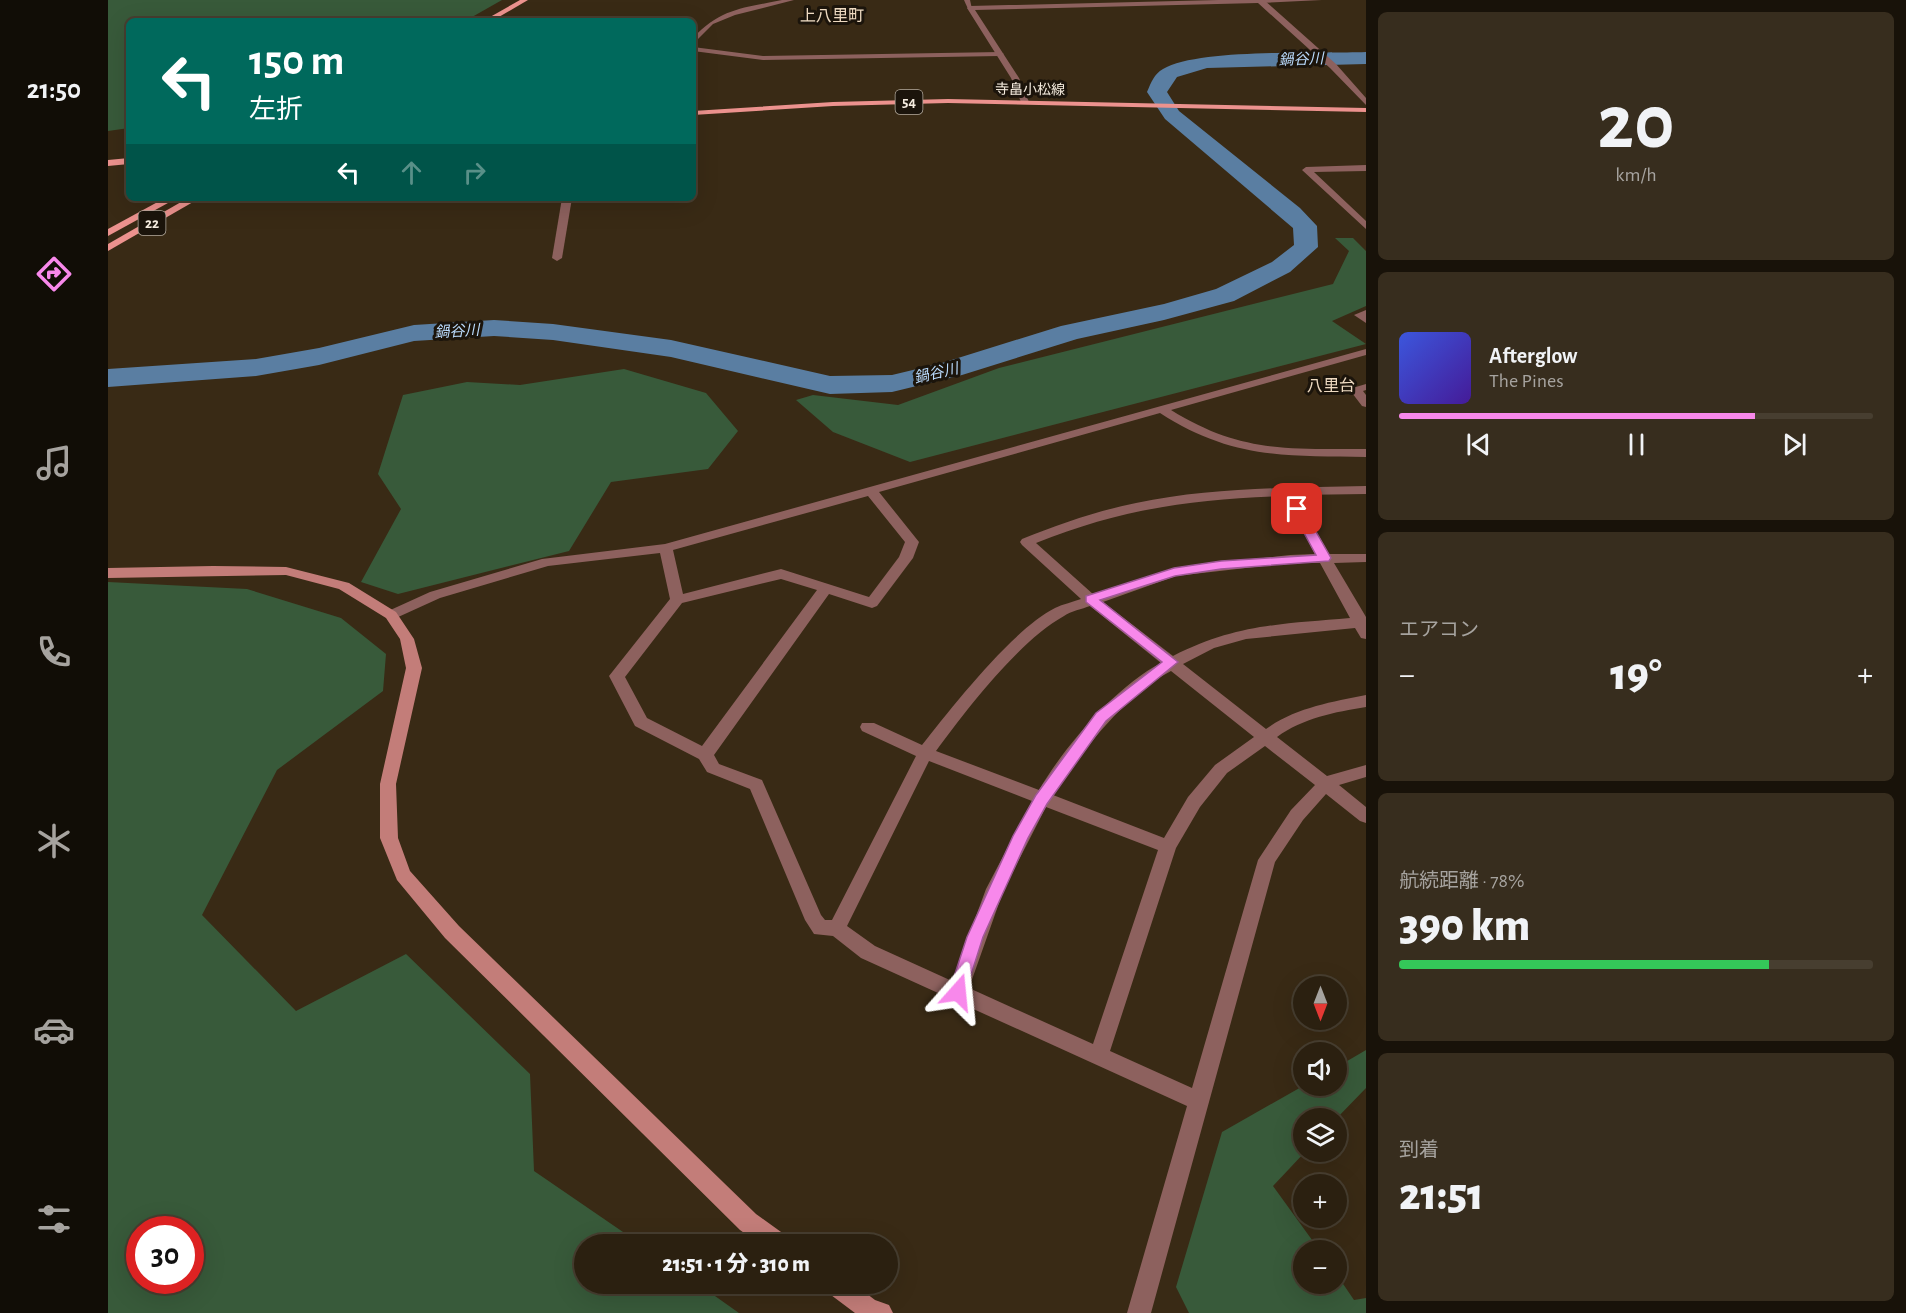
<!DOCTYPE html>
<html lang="ja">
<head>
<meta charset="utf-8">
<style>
  body { margin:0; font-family:"Alegreya Sans","Noto Sans JP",sans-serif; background:#372d1e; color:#f1f3f6; height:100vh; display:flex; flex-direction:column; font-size:22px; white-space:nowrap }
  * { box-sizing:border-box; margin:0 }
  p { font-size:20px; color:#a6a39f }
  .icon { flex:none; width:33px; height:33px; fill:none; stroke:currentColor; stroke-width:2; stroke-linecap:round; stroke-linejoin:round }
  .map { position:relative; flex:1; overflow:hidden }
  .details { display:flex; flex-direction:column; gap:12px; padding:12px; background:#181209; width:540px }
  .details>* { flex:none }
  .hud { position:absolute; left:18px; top:18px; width:570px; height:183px; border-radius:9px; box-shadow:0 6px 24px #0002,0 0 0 2px #473e30; background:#00695c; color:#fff; overflow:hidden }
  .needle { width:39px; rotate:180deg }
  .controls { position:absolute; left:1185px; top:976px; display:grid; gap:12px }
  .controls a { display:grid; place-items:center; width:54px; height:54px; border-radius:50%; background:#2b2010; box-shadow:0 6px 24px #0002,0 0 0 2px #473e30; font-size:30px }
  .speed { position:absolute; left:18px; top:1216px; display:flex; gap:12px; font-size:30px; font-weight:700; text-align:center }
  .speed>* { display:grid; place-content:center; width:78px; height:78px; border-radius:50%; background:#2b2010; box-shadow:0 6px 24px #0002,0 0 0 2px #473e30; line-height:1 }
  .speed .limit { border:9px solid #d22; background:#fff; color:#111 }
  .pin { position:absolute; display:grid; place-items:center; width:51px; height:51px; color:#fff; margin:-26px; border-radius:12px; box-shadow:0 3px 9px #0006 }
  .me { position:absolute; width:66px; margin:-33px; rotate:18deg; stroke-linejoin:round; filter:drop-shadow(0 0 4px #0008) }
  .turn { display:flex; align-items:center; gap:21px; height:126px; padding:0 24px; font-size:27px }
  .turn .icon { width:78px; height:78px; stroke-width:2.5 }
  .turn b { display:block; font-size:42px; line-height:51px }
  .lanes { display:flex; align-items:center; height:57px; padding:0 24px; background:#0003; justify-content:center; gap:30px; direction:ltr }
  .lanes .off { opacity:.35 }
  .big { font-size:45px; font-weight:800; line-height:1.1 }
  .details .widget { flex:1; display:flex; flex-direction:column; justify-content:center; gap:9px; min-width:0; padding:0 21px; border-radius:9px; background:#372d1e }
  .details .dial { align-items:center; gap:0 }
  .dial b { font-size:78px; line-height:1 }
  .song { display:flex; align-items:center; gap:18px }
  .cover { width:72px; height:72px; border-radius:9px; background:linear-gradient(135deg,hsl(230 70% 55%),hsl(260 70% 35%)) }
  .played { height:6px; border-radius:3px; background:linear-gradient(90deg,#f888eb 75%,#473e30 75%) }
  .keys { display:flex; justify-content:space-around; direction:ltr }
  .heat { display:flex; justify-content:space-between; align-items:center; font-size:33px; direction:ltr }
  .charge { height:9px; border-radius:4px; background:linear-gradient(90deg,#34c759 78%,#473e30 0) }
  .trip { position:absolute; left:466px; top:1234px; width:324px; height:60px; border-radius:30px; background:#2b2010; box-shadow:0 6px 24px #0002,0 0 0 2px #473e30; font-weight:800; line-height:60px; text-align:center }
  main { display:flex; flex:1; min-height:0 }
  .dock { display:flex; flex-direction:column; width:108px; justify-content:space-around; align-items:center; background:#110d06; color:#a6a39f }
  .dock .icon { width:42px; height:42px }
  .dock .selected { color:#f888eb }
  .dock b { font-size:27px; color:#f1f3f6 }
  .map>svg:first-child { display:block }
  .green { fill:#385a3a; fill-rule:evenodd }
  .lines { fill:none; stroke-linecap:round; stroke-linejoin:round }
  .river { fill:#5a7ea2; fill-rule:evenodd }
  .minor { fill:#8d615e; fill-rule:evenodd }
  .tertiary { fill:#8d615e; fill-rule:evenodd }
  .secondary { fill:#c37d79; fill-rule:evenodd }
  .primary { fill:#ec928e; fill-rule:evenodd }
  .route { fill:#f888eb; stroke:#a15899; stroke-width:1.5 }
  .labels { text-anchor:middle; stroke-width:6; stroke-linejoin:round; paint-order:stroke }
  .far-street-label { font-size:14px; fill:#f5ecdf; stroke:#1b140b }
  .far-water-label { font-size:15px; font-style:italic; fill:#badbfd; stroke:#1b140b }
  .shield { fill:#1b140b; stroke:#b4ab9f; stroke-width:1.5 }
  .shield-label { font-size:15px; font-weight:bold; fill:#f5ecdf }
  .far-quarter-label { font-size:16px; fill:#eedac1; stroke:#1b140b }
</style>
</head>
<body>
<main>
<nav class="dock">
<b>21:50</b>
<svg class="icon selected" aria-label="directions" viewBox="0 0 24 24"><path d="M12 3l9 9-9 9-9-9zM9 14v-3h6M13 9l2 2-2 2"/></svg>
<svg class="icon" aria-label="music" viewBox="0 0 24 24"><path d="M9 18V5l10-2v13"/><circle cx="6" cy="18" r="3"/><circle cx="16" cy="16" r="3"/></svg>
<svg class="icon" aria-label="phone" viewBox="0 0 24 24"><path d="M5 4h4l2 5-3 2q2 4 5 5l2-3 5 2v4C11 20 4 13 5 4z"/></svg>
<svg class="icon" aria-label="climate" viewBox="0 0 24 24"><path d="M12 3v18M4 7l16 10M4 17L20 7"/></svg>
<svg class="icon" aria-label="car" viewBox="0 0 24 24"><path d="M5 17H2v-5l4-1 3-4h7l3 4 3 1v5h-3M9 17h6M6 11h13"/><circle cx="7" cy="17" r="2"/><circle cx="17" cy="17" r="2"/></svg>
<svg class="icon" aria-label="filters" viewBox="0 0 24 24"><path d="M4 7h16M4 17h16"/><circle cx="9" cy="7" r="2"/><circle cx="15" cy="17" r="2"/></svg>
</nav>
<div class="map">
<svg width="1258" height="1313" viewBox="0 0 1258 1313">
  <rect width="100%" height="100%" fill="#392a15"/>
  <!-- green -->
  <g class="green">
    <path d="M0,0h394l-37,21h-336v107l-21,3z"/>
    <path d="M1227,238h18l13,13v55l-34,15 34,23 -456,118 -77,-30 -37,-32 17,-5 85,10 101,-37 334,-84 16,-33z"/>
    <path d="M516,369l82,24 32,38 -30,38 -97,13 -42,69 -171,43 -37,-12 40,-73 -23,-35 25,-79 64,-13 53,3z"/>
    <path d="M0,582l139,7 94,29 45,36 -3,37 -106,79 -75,145 94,96 110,-57 124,120 4,97 108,74h-57v39h113l41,29h-631zM32,1230h50v51h-50z"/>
    <path d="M1258,1050v38l-30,31h-32l1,33 -32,34 47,65h-16v33h32l1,-9 17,25 12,-2v15h-177l-13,-26 46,-155 81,-46h33l1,-19z"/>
  </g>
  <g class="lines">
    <!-- river -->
    <path class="river" d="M1258,52v12l-159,4 -30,9 -10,15 12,19 121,97 17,18 1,21 -28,25 -56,29 -70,19 -87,19 -115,36 -70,17 -62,2 -159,-37 -118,-17 -59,-4 -80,5 -95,24 -63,11 -148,11v-18l148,-10 63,-11 95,-23 80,-5 59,4 118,16 159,36 62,-1 50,-12 119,-37 103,-22 52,-15 56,-27 22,-17 -1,-17 -128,-109 -18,-27c4,-9 7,-18 16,-23 36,-21 156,-15 203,-17z"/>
    <!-- minor -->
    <g class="minor">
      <path d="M856,0h6l2,9h-4z"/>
      <path d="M1150,0h64l-61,3z"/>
      <path d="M585,47l70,9 237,-4 4,2 -4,2 -237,4 -70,-9z"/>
      <path d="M1258,165v6l-52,1 52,49v8l-64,-59 4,-3z"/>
      <path d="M454,198h10l-10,60 -5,3 -5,-3z"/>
      <path d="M1258,310v13l-12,-8z"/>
      <path d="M1258,349v6l-195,55c69,43 118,39 195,39v8c-80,-1 -135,2 -206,-44l-281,79 40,50 -6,16 -36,48 -5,2 -43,-14 -115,161 5,9 43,16 59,135 4,5h7l84,-164 -54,-25 -2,-4 2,-4h12l48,22c30,-38 91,-116 133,-137 8,-4 18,-6 26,-9l-59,-54 -2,-3 2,-3c37,-15 75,-28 114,-36 76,-16 154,-15 230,-17v8l-70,1 33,59h37v8l-32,1 32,54v22l-5,-1 -6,-10 -109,11 -32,9 -31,16 83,65c29,-21 65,-27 100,-34v12c-31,5 -63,11 -89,30l50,39 39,-11v12l-27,8 27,22v16l-6,-2 -34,-27 -23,26 -28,42 -124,451h-24l60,-207 -326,-148 -28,-22 -19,-2 -9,-14 -55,-131 -43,-17 -8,-13 -64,-33 -26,-50 61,-77 -10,-46 -112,13 -108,32 -44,20 -5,2 -7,-5 2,-3 44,-20 112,-33 123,-15zM760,496l37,46 -6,15 -30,40 -88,-28 -98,25 -10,-44zM1176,496l31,58 -25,1 -116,13 -80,27 -58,-52c84,-34 158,-44 248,-47zM1182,563h30l30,55c-68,6 -114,6 -177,38l-70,-54 73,-26zM673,579l36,11 -115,156 -55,-28 -22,-41 57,-74zM982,606l71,57c-45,23 -97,84 -122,127l-103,-39c30,-41 84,-111 128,-135 7,-5 18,-7 26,-10zM1063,671l83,66 -39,28 -27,32 -24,41 -111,-43c28,-43 72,-100 118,-124zM1157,746l50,39 -24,25 -33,50 -66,228 -82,-37 66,-203 24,-41 27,-34zM821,761l103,40 -46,88 -34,92 -77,-35 -28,-20zM938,807l112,43 -65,194 -124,-56 35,-99z"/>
      <path d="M1258,384v6l-3,1 3,4v12l-4,-1 -13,-17z"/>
    </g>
    <!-- tertiary -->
    <g class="tertiary">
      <path d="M674,0h12l-59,15 -22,9 -20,20v-6c28,-30 51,-30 89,-38z"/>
      <path d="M1110,0h46l72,64 30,34v7l-36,-37 -72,-65 -283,7 44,68 10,24 -4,2 -4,-2 -10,-24 -44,-70 3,-2z"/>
    </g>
    <!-- secondary -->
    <g class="secondary">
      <path d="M105,566l73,1 63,16 47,29 18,27 8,29 -26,116 2,54 12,33 49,55 297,288 32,23 3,8h-30l-21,-15 -295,-292 -48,-58 -17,-42v-54l26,-116 -6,-29 -14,-21 -47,-29 -53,-14 -178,3v-10z"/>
      <path d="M716,1284h30l21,16 14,5 4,8h-38l-28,-21z"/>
    </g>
    <!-- primary -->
    <g class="primary">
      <path d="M412,0h8l-36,21h-9z"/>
      <path d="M840,99l418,9v4l-418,-9 -115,3 -140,9v-4l140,-9z"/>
      <path d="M21,158v6l-21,2v-6z"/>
      <path d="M57,198h12l-69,38v-7z"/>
      <path d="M80,198h12l-92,53v-7z"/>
    </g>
  </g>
  <!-- route -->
  <path class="route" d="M1189,505l6,4 28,49 -2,3 -108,8 -46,7 -75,24 78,62 -72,59 -59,83 -19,34 -45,99 -19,60 -6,2 -6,-2 -3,-5 18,-55 46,-101 23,-41 60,-82 66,-51 -76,-60v-6l88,-28 47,-7 95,-6 -25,-46z"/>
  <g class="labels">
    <!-- far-street labels -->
    <g class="far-street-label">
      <text transform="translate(922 89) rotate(1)" y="5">寺畠小松線</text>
    </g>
    <!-- far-water labels -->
    <g class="far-water-label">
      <text transform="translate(1193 59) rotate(-2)" y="5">鍋谷川</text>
      <text transform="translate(349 331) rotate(-3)" y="5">鍋谷川</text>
      <text transform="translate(828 373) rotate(-13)" y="5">鍋谷川</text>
    </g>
    <!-- shield labels -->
    <g class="shield">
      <rect x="787.5" y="90" width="27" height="24" rx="4.5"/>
      <rect x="30.5" y="211" width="27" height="24" rx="4.5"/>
    </g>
    <g class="shield-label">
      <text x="801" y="107">54</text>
      <text x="44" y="228">22</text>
    </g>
    <!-- far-quarter labels -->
    <g class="far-quarter-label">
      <text x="724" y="21">上八里町</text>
      <text x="1223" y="391">八里台</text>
    </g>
  </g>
</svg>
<div class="controls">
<a><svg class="needle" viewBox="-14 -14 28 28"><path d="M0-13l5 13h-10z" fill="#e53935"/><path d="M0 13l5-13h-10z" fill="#a6a39f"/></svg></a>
<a><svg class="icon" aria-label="sound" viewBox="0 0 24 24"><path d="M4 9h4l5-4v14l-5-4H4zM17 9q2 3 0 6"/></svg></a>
<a><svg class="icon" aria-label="layers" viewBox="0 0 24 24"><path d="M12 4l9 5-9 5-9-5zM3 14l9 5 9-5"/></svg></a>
<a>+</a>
<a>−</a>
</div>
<div class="speed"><div class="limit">30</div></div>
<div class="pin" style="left:1189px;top:509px;background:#d93025"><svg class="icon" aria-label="arrive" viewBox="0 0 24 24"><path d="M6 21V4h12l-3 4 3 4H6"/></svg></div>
<svg class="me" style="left:850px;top:992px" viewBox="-20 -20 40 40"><path d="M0-17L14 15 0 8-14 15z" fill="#f888eb" stroke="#fff" stroke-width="4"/></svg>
<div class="trip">21:51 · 1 分 · 310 m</div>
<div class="hud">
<div class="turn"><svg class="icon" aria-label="left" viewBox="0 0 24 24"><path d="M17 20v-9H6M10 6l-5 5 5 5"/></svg><div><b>150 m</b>左折</div></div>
<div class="lanes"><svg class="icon" aria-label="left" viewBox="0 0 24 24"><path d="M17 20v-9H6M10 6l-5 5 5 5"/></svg><svg class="icon off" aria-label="ahead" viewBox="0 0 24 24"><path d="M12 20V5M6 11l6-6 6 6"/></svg><svg class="icon off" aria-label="right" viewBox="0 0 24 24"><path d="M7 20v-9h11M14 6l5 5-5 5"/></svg></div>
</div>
</div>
<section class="details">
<div class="widget dial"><b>20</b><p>km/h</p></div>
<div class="widget">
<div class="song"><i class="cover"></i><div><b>Afterglow</b><p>The Pines</p></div></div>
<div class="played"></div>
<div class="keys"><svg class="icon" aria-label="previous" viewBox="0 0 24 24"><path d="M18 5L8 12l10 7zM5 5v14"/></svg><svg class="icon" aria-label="pause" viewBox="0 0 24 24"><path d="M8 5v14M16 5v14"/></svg><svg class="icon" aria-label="next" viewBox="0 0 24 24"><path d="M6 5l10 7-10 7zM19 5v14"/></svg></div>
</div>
<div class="widget"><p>エアコン</p>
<div class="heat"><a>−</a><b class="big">19°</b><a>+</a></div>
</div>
<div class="widget"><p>航続距離 · 78%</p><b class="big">390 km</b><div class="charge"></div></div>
<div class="widget"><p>到着</p><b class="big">21:51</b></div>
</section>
</main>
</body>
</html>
